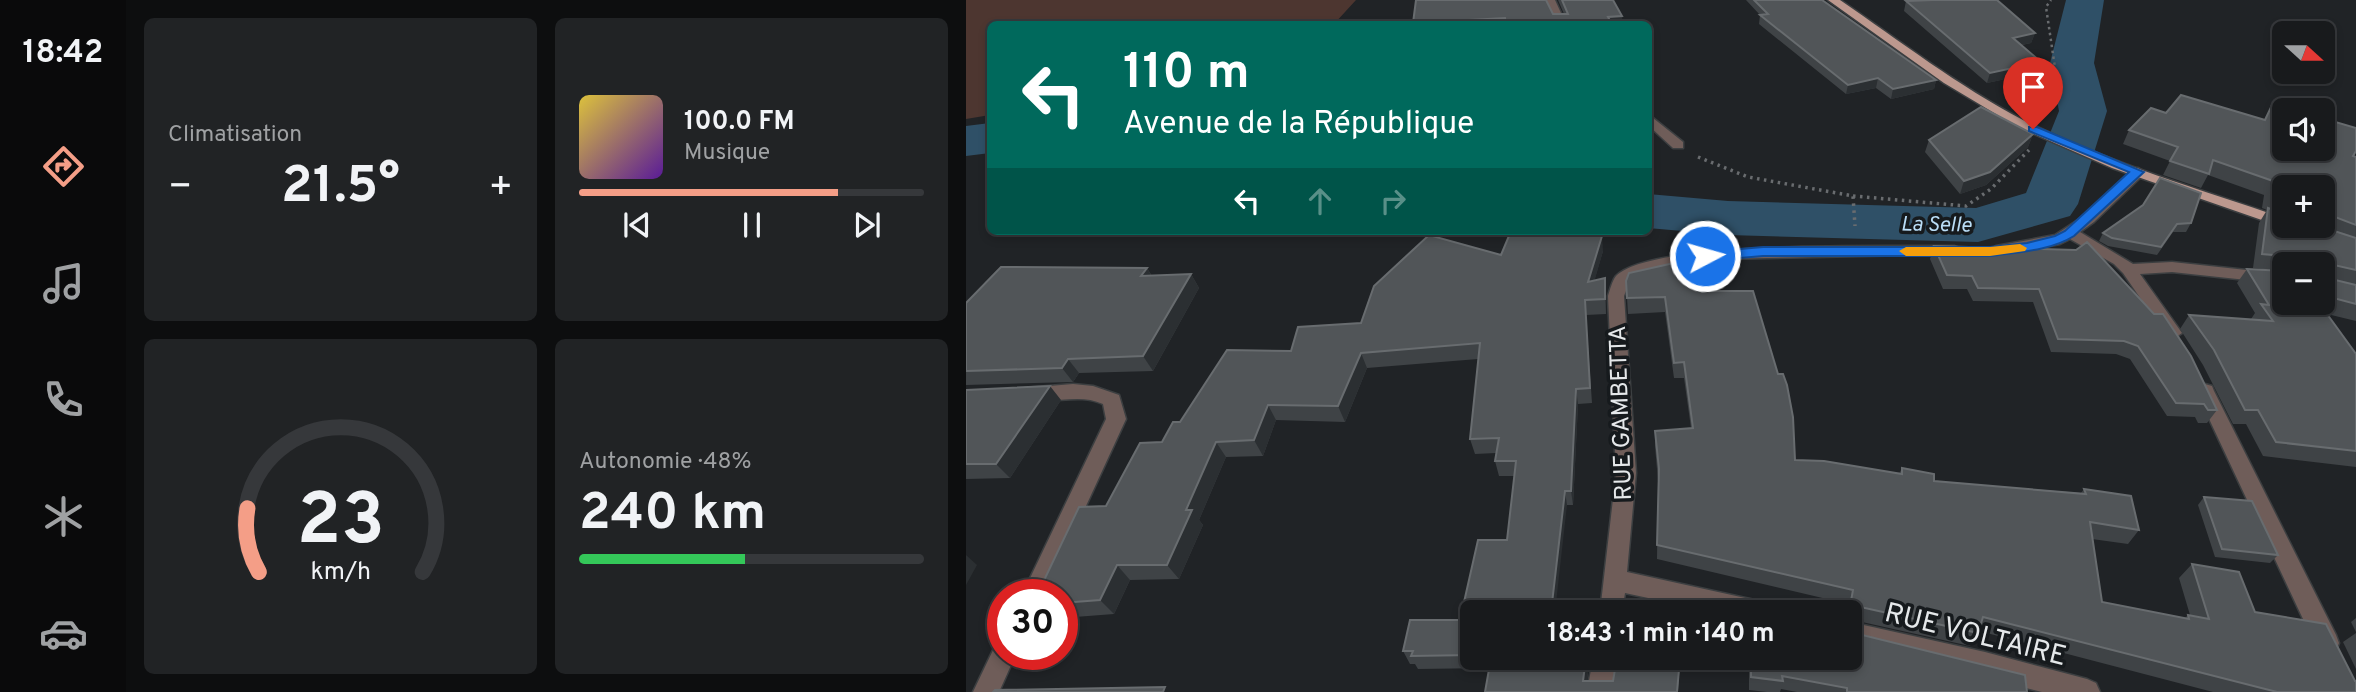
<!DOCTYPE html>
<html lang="fr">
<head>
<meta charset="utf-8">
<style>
  body { margin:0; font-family:Overpass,sans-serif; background:#212325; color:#f1f3f6; height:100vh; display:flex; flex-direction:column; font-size:26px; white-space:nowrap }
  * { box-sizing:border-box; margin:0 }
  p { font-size:23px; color:#9fa1a3 }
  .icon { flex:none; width:38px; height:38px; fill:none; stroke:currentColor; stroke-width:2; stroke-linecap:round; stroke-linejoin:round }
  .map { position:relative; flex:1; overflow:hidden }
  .sheet { display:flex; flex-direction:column; gap:18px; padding:18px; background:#0d0e0f; width:840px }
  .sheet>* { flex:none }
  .hud { position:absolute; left:21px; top:21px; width:665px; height:214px; border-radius:10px; box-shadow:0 4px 10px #0003,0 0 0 2px #36383b; background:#00695c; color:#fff; overflow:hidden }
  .needle { width:46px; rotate:111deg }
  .tools { position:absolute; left:1306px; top:21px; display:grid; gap:14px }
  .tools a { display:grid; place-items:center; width:63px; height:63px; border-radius:10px; background:#181a1c; box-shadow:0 4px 10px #0003,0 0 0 2px #36383b; font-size:35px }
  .speed { position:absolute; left:21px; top:579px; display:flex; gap:14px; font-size:35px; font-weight:700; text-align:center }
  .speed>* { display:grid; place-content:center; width:91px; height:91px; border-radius:50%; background:#181a1c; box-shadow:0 4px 10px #0003,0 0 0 2px #36383b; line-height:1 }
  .speed .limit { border:10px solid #d22; background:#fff; color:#111 }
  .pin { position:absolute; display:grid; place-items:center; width:60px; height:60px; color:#fff; margin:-72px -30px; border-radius:50% 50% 50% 0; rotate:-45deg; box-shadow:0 0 7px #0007 }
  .pin .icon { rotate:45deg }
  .me { position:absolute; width:77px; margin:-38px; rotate:84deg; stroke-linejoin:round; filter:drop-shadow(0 0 5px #0008) }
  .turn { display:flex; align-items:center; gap:24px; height:147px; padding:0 21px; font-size:32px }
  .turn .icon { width:91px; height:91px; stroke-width:2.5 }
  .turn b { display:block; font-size:49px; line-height:60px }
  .lanes { display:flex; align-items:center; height:66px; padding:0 21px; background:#0003; justify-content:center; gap:35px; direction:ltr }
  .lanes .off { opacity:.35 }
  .big { font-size:52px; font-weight:700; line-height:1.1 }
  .sheet .card { flex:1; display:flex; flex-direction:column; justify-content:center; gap:10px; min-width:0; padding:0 24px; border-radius:10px; background:#212325 }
  .sheet .dial { align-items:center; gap:0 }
  .dial svg { height:182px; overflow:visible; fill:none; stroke:#36383b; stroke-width:7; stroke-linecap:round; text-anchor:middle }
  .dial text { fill:#f1f3f6; stroke:none }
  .song { display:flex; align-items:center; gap:21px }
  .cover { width:84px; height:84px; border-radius:10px; background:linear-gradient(135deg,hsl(50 70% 55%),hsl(270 70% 35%)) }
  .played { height:7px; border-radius:4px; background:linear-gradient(90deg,#f49e87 75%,#36383b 75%) }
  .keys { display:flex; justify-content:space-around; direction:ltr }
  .heat { display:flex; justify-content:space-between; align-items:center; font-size:38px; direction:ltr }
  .charge { height:10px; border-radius:5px; background:linear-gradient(90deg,#34c759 48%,#36383b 0) }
  .sheet .tiles { flex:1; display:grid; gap:18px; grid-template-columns:repeat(2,1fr) }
  .trip { position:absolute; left:494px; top:600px; width:402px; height:70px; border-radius:10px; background:#181a1c; box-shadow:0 4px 10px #0003,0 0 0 2px #36383b; font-weight:700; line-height:70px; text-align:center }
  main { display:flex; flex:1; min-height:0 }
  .tabs { display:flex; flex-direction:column; width:126px; justify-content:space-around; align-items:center; background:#0a0a0b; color:#9fa1a3 }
  .tabs .icon { width:49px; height:49px }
  .tabs .on { color:#f49e87 }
  .tabs b { font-size:32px; color:#f1f3f6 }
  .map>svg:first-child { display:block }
  .green { fill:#4d3630 }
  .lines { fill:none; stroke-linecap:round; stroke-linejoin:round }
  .river { fill:#2f5067; fill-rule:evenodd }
  .minor-casing { stroke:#3c3f41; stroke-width:3 }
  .major-casing { stroke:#3c3f41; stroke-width:3 }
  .path-far1 { stroke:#696c6f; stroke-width:2.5; stroke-dasharray:2.5 3.5; stroke-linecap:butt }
  .path { stroke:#696c6f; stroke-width:3.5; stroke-dasharray:2.5 4.5; stroke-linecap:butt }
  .minor { fill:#6f5d59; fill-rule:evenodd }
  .major { fill:#bc988e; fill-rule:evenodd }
  .wall { fill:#3f4346; fill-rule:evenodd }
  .shaded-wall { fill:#2b2f32 }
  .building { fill:#515558; stroke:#686c6f; stroke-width:2 }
  .route { fill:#1a73e8; stroke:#114b97; stroke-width:2 }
  .slow { fill:#f59e0b }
  .labels { text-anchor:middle; stroke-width:7; stroke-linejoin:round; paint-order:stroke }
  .far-water-label { font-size:21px; font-style:italic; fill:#baddf6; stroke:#161a1d }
  .street-label { font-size:24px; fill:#e5e8ea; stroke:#161a1d }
  .near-street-label { font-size:28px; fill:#e5e8ea; stroke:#161a1d }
</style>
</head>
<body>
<main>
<nav class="tabs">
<b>18:42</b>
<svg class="icon on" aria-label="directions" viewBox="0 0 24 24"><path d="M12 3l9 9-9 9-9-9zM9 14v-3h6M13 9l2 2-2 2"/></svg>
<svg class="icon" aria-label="music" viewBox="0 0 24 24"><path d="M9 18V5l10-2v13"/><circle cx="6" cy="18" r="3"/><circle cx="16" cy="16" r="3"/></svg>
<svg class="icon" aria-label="phone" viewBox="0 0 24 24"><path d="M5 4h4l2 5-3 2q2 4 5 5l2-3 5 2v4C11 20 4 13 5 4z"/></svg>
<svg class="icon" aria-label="climate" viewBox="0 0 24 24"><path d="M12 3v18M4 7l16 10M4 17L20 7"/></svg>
<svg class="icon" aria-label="car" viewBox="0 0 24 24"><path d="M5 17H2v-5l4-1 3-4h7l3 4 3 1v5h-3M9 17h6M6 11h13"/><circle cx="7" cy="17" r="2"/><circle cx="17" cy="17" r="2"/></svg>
</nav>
<section class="sheet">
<div class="tiles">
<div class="card"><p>Climatisation</p>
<div class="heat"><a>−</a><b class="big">21.5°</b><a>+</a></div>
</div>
<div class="card">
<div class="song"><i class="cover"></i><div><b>100.0 FM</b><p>Musique</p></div></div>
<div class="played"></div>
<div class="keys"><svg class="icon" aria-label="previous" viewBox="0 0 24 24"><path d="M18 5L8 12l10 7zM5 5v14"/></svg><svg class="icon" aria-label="pause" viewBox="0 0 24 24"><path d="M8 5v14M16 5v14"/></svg><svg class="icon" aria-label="next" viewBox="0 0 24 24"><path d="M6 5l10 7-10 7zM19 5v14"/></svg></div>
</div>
<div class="card dial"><svg viewBox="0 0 100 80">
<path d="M14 69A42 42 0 1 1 86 69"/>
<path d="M14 69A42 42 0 0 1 9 41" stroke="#f49e87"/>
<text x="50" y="56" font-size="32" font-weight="700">23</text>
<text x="50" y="72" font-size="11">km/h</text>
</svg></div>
<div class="card"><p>Autonomie · 48%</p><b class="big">240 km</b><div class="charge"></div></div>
</div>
</section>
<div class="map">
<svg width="1390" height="692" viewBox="0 0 1390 692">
  <rect width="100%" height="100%" fill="#202326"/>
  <!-- green -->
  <path class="green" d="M0,0h390l-22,24h-344v91l-24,4z"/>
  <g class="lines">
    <!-- river -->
    <g class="river">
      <path d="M1100,0h38l-10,63 13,48 -29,93 -8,12 -92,26 -250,-7 -80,-7v-34l80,7 248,7 50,-15 33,-82 -9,-48z"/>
      <path d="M24,123v30l-24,3v-30z"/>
    </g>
    <!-- minor casing -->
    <g class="minor-casing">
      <g id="minor">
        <path d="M579,0h10l11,24h-10z"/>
        <path d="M682,114l35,28v6h-10l-25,-23z"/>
        <path d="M1172,168l7,4 -2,3 -49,47 -14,10 53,32 39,-2 112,12v10l-112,-12 -32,2 42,59 -9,6 -6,-2 -44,-64 -9,-9 -44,-25 -10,5 -64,12 -8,-5 8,-5 59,-11 29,-19 49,-47z"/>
        <path d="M988,246l5,2 3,3 -3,3 -237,5 -76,14 -17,10 -5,13 12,177 -9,99 132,29 8,3 4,8h-58l-88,-19 -3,19h-22l16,-139 -8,-177c2,-6 4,-15 8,-20 37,-37 278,-29 338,-30z"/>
        <path d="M107,384l20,2 26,9 7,24 -81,176h-23l84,-176 -3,-15c-25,-12 -52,2 -78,-6l-2,-5 2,-5z"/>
        <path d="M1239,384l7,2 2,5 122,244 3,8 -3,8 -9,4 -9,-4 -122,-260 2,-5z"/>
        <path d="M884,622l135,30 102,27 9,4 4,9h-58l-192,-48z"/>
        <path d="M37,643v11h13l-17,38h-26l22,-46z"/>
        <path d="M627,658h24l-4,34h-26z"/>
      </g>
    </g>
    <!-- major casing -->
    <g class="major-casing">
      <path id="major" d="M862,0h12c60,41 118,86 183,120 83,42 173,68 261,98v8h5h-10l-167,-58 -96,-42 -72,-43z"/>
    </g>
    <!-- path-far1 -->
    <path class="path-far1" d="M1073,109l14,-24 2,-17 -9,-61 5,-7"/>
    <!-- path -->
    <g class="path">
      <path d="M732,157l50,20 105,19 2,30"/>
      <path d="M887,196l113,10 25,-17 38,-39"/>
    </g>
    <!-- minor -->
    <use href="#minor" class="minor"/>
    <!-- major -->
    <use href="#major" class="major"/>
  </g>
  <!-- wall -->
  <g class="wall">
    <path d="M592,0h55l9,16v8h-209v-1l151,-9z"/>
    <path d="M780,0h76l114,80 -2,9 -43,10 -15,-11 -30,6 -87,-70 1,-9z"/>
    <path d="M940,1l129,32 -4,10 -9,2 15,27 -50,11 -83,-72z"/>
    <path d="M1307,103l83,54v164l-29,-7 29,40v113l-93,-11 -17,-32h-13l-30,-59 -23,-36 9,-14 62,4 4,-6 -18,-30 10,-14 36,2 -30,-3 6,-45 8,-13 -5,-2 2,-13 -56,-20 -7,13 -38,-13 7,-14 -47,-17 6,-14 37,-17 98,7zM1318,187h38v39h-38zM1318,264h38v39h-38z"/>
    <path d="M1067,134l-5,13 -42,38 -26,9 -35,-42 4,-12z"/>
    <path d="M1177,205l48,18 -5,9h-13l-16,23 -49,-9 -9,-5 4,-8z"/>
    <path d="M608,233l29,18 -9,30 11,-3 1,36 -20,1 6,88 -14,1 -5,101h-6l-95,107v46h118l-3,23h26l4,-23h233v-46h-3l1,-8 -191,-45 1,-78 -3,-35v-15l36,-3 -7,-50h-10l-9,-66 -37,2 -2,-33 62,4 21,6 86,169 104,14 3,-6 32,13 147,12 3,-4 55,41 -11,14 -36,-5 10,63 83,16 3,-3h2l-11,-37 13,-14 63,48 101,80h-143l-234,-61 -9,15 -117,-26 1,13 173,59h-230l-16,-3 -1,3h-13l-18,-2v-19l-69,-10 -2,31h-193l4,-24 -71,1 -3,-5h-5l-7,-13 57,-31 47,-80 7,-64h-15l-4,-15 1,-8 -21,1 -5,-15 8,-80 -111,9 -22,54 -69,-2 -13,36 -37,1 -27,63 4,5 -24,54 -49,1 -16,34 -52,4v-23l44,-89 74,-84 111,-71 70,-28 140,-68z"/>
    <path d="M968,246l142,4 141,160 -10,13h-9l-3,-6 -28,-1 -37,-57 -14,-5 -65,-2 -18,-50 -60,-1 -6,-12h-24l-13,-30z"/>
    <path d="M181,268l5,8 39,-2 8,14 -46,83 -74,2 -6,9 -107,3v-82z"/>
    <path d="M0,390l95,10 -51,78 -44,1z"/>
    <path d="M1238,497l74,58 -8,8 -55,-6 -17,-52z"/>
    <path d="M1390,618v14l-5,-10z"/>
    <path d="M1390,633v36l-13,-27z"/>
  </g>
  <!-- shaded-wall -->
  <g class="shaded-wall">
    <path d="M656,16v8h-14v-7z"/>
    <path d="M1069,33l-4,10 -21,4 3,-9z"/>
    <path d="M1075,62l-4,10 -50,11 3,-10z"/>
    <path d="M912,78l-2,10 -30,6 2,-9z"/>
    <path d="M970,80l-2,9 -43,10 2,-10z"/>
    <path d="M1067,134l-5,13 -42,38 -26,9 4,-13z"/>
    <path d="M636,236l1,15 -13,46 -2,-15z"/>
    <path d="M181,268l8,14 -14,-6z"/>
    <path d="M225,274l8,14 -46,83 -10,-15z"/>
    <path d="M395,353l6,15 -22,54 -7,-16z"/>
    <path d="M102,359l11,14 -6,9 -11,-14z"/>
    <path d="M84,386l11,14 -51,78 -14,-14z"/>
    <path d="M610,389l2,15 -5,101 -2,-14z"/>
    <path d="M302,405l8,15 -13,36 -9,-16z"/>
    <path d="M250,442l10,15 -27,63 4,5 -24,54 -12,-14 19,-55z"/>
    <path d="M599,491l2,14 -12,107h-4z"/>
    <path d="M0,555l11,10 -11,20z"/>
    <path d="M151,565l13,15 -16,34 -14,-14z"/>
    <path d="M620,658h4v1l-5,33 -2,-11z"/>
  </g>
  <!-- building -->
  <g class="building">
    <path d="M450,0h130l7,14h15l-6,-14h51l9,16 -14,1 4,7h-106l-1,-6 -92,5z"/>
    <path d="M788,0h68l114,80 -43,9 -15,-11 -30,7 -88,-70 8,-1z"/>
    <path d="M967,0h64l38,33 -22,5 28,24 -51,11 -84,-72z"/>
    <path d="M1215,95l84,25 8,-17 24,7h-13v39h38v-31l34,10v23l-3,5 3,1v68l-34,-13v-25h-38v11l-13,-4 2,-13 -60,-21 -4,14 -39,-13 8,-14 -49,-17 22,-22 15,5z"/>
    <path d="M1015,107l52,27 -43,38 -26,9 -35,-41z"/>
    <path d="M1194,178l41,15 -10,30 -14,1 -16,23 -49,-9 -9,-5 40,-28z"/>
    <path d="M1302,208l16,6v12h35l37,12v32l-22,-5 -3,2v12l25,6v19l-34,-9v-31h-25v-5l-2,-2 -33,-3z"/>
    <path d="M545,231h59v2l32,3 -14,46 17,-4v21l-20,1 5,88 -14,1 -5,102h-6l-14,121h-79v43l-61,1 2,-5h-10l7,-31h50l18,-80h29l9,-79h-21l4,-23 -29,1 10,-96 -119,10 -23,53 -70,-1 -14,35 -38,2 -30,68h6l-25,55h-50l-17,35 -38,3v-8h-25l42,-88 27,-1 34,-63 22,-1 11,-20h7l47,-72 64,1 7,-24 63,-4 13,-37 55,-51 72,20z"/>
    <path d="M1121,242l67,72h9l28,42 26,54h-9l-4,-6 -28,-1 -38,-57 -14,-5 -66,-2 -19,-50 -61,-1 -6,-12 -25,-1 -13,-29 142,4z"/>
    <path d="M717,261l5,24h20l1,6h44l25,83h5l4,11 6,32 2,43 29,1 78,13v-6l32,6v7l152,13 -2,-5 47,7 8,34 -49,-8 12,80 87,17 -1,-4 21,4 -17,-55 47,8 16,40 71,12 29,57h1v11h-79l-294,-75 -5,16 -122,-27 -4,2 2,25 171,42 2,17h-180v-4l-65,-12 1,5 -32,-4v-19h-3h102l-1,-46 4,-22 -196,-45 2,-76 -4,-38 38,-3 -9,-66 -10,1 -9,-66 -38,1 -1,-17 3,-8z"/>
    <path d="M35,267l146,1 -6,8 50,-2 -48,82 -75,3 -6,9 -96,3v-68z"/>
    <path d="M1281,269l37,2v32h35l37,51v97l-80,-9 -18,-32h-13l-31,-60 -25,-35 84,6 -12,-17 8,1z"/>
    <path d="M84,386l-54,78h-30v-74z"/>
    <path d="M1238,497l48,4 26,54 -56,-6z"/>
    <path d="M671,600l113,12h-114z"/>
    <path d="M525,658h95l-3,23h30l4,-23h63l-3,34h-192z"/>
    <path d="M199,687l-2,5h-170l2,-2z"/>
  </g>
  <!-- route -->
  <path class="route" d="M1063,127h8l107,45 -70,64c-24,15 -56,16 -84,20h-227l-58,5 -7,-5 7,-4 58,-5h227l37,-4 28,-7 10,-5 64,-59 -100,-41z"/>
  <!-- slow -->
  <path class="slow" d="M1054,244l7,4 -2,3 -35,5h-84l-7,-5 7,-4h84z"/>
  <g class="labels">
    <!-- far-water labels -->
    <g class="far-water-label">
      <text transform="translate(970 224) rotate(1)" y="7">La Selle</text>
    </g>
    <!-- street labels -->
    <g class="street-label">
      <text transform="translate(654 413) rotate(-92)" y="8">RUE GAMBETTA</text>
    </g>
    <!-- near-street labels -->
    <g class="near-street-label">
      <text transform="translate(1010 633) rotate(14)" y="10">RUE VOLTAIRE</text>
    </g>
  </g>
</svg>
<div class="tools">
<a><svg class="needle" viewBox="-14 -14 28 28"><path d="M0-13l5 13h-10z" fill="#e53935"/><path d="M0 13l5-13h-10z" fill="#9fa1a3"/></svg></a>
<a><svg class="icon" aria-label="sound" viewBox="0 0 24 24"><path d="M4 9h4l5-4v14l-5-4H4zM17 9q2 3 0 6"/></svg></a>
<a>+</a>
<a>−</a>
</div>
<div class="speed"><div class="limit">30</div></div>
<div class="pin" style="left:1067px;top:129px;background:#d93025"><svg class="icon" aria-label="arrive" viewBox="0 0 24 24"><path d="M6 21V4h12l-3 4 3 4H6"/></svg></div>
<svg class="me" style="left:739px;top:256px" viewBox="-20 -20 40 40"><circle r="17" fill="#1a73e8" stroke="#fff" stroke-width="3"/><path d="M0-11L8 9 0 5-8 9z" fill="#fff"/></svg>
<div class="trip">18:43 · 1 min · 140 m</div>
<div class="hud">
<div class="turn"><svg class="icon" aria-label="left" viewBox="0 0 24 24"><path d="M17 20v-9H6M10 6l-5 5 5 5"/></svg><div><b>110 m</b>Avenue de la République</div></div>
<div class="lanes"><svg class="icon" aria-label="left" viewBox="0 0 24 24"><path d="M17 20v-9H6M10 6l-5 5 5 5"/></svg><svg class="icon off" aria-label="ahead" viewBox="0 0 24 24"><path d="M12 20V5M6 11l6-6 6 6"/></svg><svg class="icon off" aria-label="right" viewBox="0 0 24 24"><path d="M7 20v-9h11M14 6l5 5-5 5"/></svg></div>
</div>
</div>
</main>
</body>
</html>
